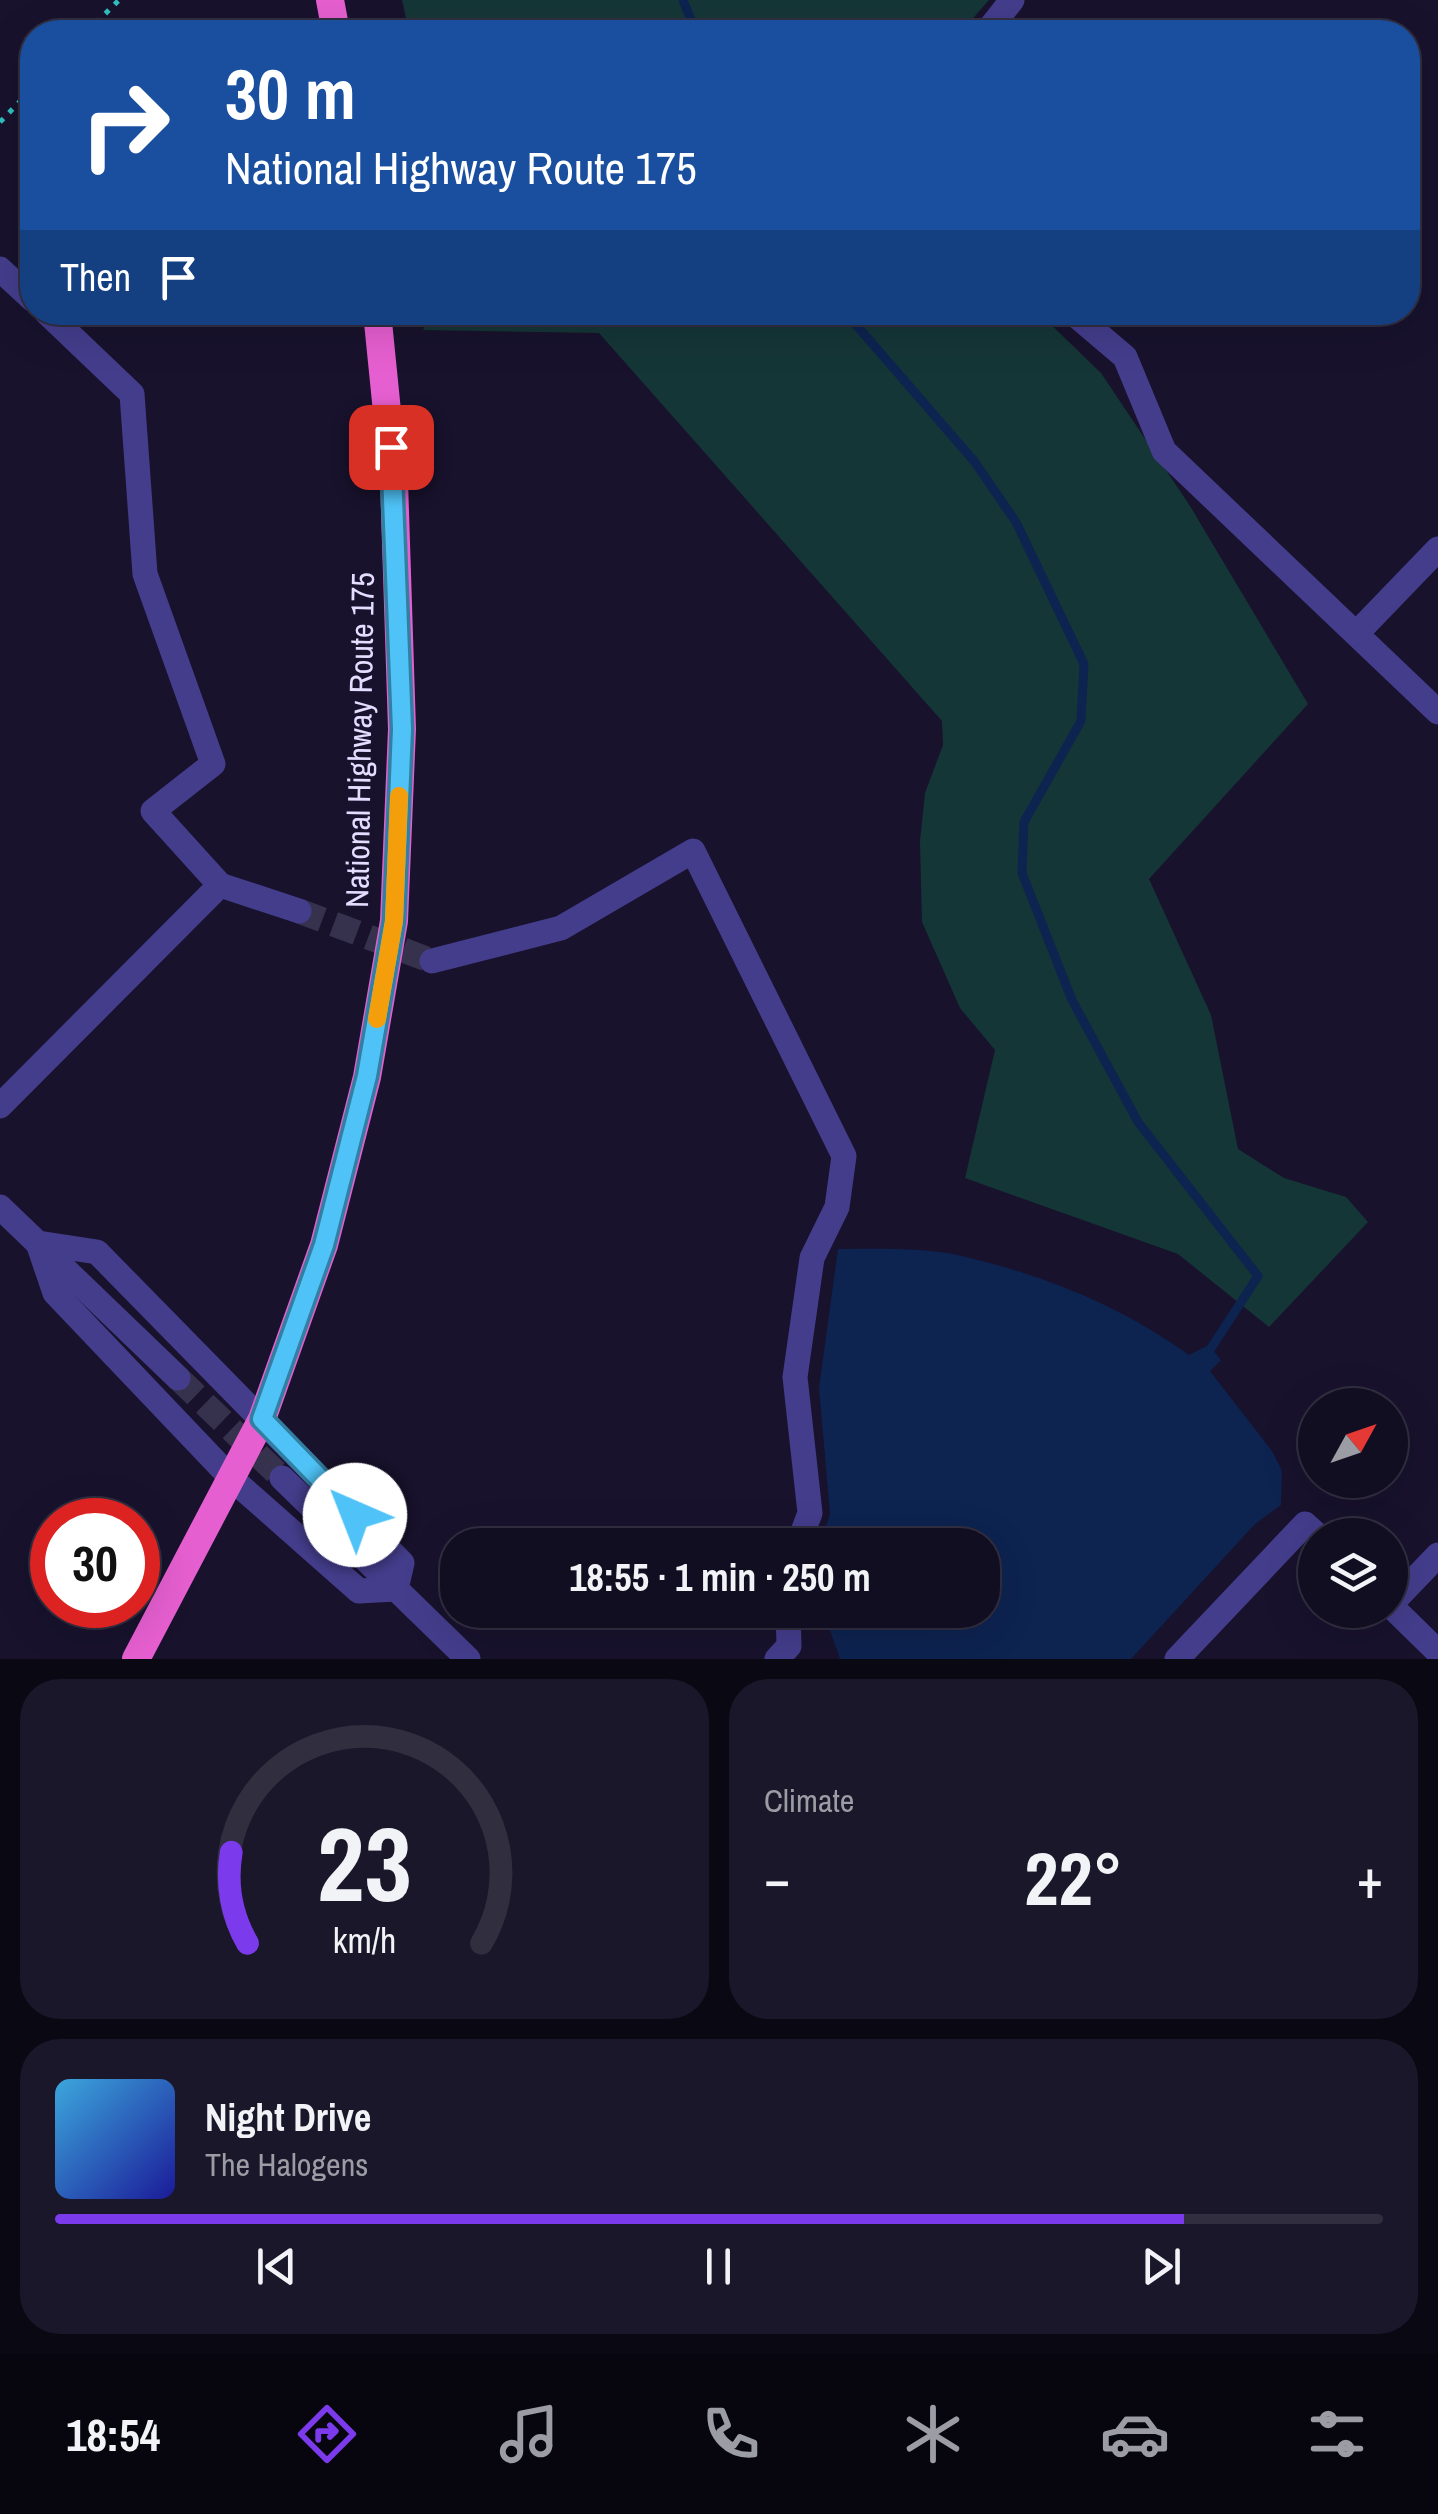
<!DOCTYPE html>
<html lang="en">
<head>
<meta charset="utf-8">
<style>
  body { margin:0; font-family:"Archivo Narrow",sans-serif; background:#1b172a; color:#f1f3f6; height:100vh; display:flex; flex-direction:column; font-size:38px; white-space:nowrap }
  * { box-sizing:border-box; margin:0 }
  p { font-size:32px; color:#9c9ca5 }
  .icon { flex:none; width:55px; height:55px; fill:none; stroke:currentColor; stroke-width:2; stroke-linecap:round; stroke-linejoin:round }
  .map { position:relative; height:1659px; overflow:hidden }
  .drawer { display:flex; flex-direction:column; gap:20px; padding:20px; background:#0a0813; flex:1 }
  .drawer>* { flex:none }
  .top-card { position:absolute; left:20px; top:20px; width:1400px; height:305px; border-radius:40px; box-shadow:0 10px 40px #0002,0 0 0 2px #312e40; background:#1a4fa0; color:#fff; overflow:hidden }
  .needle { width:65px; rotate:50deg }
  .buttons { position:absolute; left:1298px; top:1388px; display:grid; gap:20px }
  .buttons a { display:grid; place-items:center; width:110px; height:110px; border-radius:50%; background:#120e22; box-shadow:0 10px 40px #0002,0 0 0 2px #312e40; font-size:50px }
  .speed { position:absolute; left:30px; top:1498px; display:flex; gap:20px; font-size:50px; font-weight:700; text-align:center }
  .speed>* { display:grid; place-content:center; width:130px; height:130px; border-radius:50%; background:#120e22; box-shadow:0 10px 40px #0002,0 0 0 2px #312e40; line-height:1 }
  .speed .limit { border:15px solid #d22; background:#fff; color:#111 }
  .pin { position:absolute; display:grid; place-items:center; width:85px; height:85px; color:#fff; margin:-42px; border-radius:20px; box-shadow:0 5px 15px #0006 }
  .me { position:absolute; width:110px; margin:-55px; rotate:316deg; stroke-linejoin:round; filter:drop-shadow(0 0 8px #0008) }
  .turn { display:flex; align-items:center; gap:35px; height:210px; padding:0 40px; font-size:45px }
  .turn .icon { width:130px; height:130px; stroke-width:2.5 }
  .turn b { display:block; font-size:70px; line-height:85px }
  .then { display:flex; align-items:center; height:95px; padding:0 40px; background:#0003; gap:20px; font-size:38px }
  .big { font-size:75px; font-weight:700; line-height:1.1 }
  .drawer .card { flex:1; display:flex; flex-direction:column; justify-content:center; gap:15px; min-width:0; padding:0 35px; border-radius:40px; background:#1b172a }
  .drawer .dial { align-items:center; gap:0 }
  .dial svg { height:260px; overflow:visible; fill:none; stroke:#312e40; stroke-width:7; stroke-linecap:round; text-anchor:middle }
  .dial text { fill:#f1f3f6; stroke:none }
  .song { display:flex; align-items:center; gap:30px }
  .cover { width:120px; height:120px; border-radius:15px; background:linear-gradient(135deg,hsl(200 70% 55%),hsl(240 70% 35%)) }
  .played { height:10px; border-radius:5px; background:linear-gradient(90deg,#7c3aed 85%,#312e40 85%) }
  .keys { display:flex; justify-content:space-around; direction:ltr }
  .heat { display:flex; justify-content:space-between; align-items:center; font-size:55px; direction:ltr }
  .drawer .tiles { flex:1; display:grid; gap:20px; grid-template-columns:1fr 1fr }
  .card:last-child { grid-column:span 2 }
  .trip { position:absolute; left:440px; top:1528px; width:560px; height:100px; border-radius:40px; background:#120e22; box-shadow:0 10px 40px #0002,0 0 0 2px #312e40; font-weight:700; line-height:100px; text-align:center }
  .tabs { display:flex; height:160px; justify-content:space-around; align-items:center; background:#07060e; color:#9c9ca5 }
  .tabs .icon { width:70px; height:70px }
  .tabs .on { color:#7c3aed }
  .tabs b { font-size:45px; color:#f1f3f6 }
  .map>svg:first-child { display:block }
  .green { fill:#153637 }
  .water { fill:#0d2350 }
  .lines { fill:none; stroke-linecap:round; stroke-linejoin:round }
  .stream { stroke:#0d2350; stroke-width:9 }
  .minor-tunnel { stroke:#36314c; stroke-width:25; stroke-dasharray:25 12; stroke-linecap:butt }
  .path { stroke:#31c0be; stroke-width:5; stroke-dasharray:5 8; stroke-linecap:butt }
  .minor { stroke:#443d8c; stroke-width:25 }
  .trunk { stroke:#e65fd0; stroke-width:28 }
  .route-casing { stroke:#337fa1; stroke-width:25 }
  .route { stroke:#4fc3f7; stroke-width:18 }
  .slow { stroke:#f59e0b; stroke-width:18 }
  .labels { text-anchor:middle; stroke-width:8; stroke-linejoin:round; paint-order:stroke }
  .street-label { font-size:32px; fill:#e3deff; stroke:#18122d }
</style>
</head>
<body>
<div class="map">
<svg width="1438" height="1659" viewBox="0 0 1438 1659">
  <rect width="100%" height="100%" fill="#18122d"/>
  <!-- green -->
  <g class="green">
    <path d="M402,0h587l-28,32h-552z"/>
    <path d="M432,312l607,1 62,60 89,133 118,198 -159,175 62,136 27,134 46,29 62,19 22,25 -99,105 -91,-73 -213,-76 30,-128 -35,-42 -38,-86 -2,-81 5,-48 18,-48 -1,-24 -343,-388 -176,-3z"/>
  </g>
  <!-- water -->
  <path class="water" d="M838,1249c39,0 85,-2 124,7 82,19 159,50 227,99l20,-10 12,15 -11,11 62,80 10,20 -1,34 -26,19 -124,135h-291l-17,-49h159v-65h-162l10,-31 -11,-126z"/>
  <g class="lines">
    <!-- stream -->
    <g class="stream">
      <path d="M683,0l13,32"/>
      <path d="M845,312l129,149 42,61 68,142 -3,57 -57,101 -2,51 50,127 66,122 120,154 -52,80"/>
    </g>
    <!-- minor-tunnel -->
    <g class="minor-tunnel">
      <path d="M299,911l133,50"/>
      <path d="M178,1378l104,100"/>
    </g>
    <!-- path -->
    <g class="path">
      <path d="M87,32l32,-32"/>
      <path d="M0,122l32,-33"/>
    </g>
    <!-- minor -->
    <g class="minor">
      <path d="M987,32l25,-32"/>
      <path d="M0,269l32,30"/>
      <path d="M46,312l86,82 13,180 68,190 -60,47 67,74"/>
      <path d="M1072,312l53,45 39,94 274,261"/>
      <path d="M1357,633l81,-84"/>
      <path d="M432,961l129,-33 132,-77 151,305 -7,51 -25,51 -17,119 15,136 -12,32"/>
      <path d="M0,1106l220,-221 79,26"/>
      <path d="M0,1207l178,171"/>
      <path d="M38,1243l59,9 305,311 -6,26 -37,2 -127,-112 -177,-186z"/>
      <path d="M282,1478l186,181"/>
      <path d="M1390,1605l48,-50"/>
      <path d="M1390,1605l48,47"/>
      <path d="M777,1659l12,-13 -1,-36"/>
      <path d="M1177,1659l128,-135 12,11"/>
    </g>
    <!-- trunk -->
    <g class="trunk">
      <path d="M330,0l6,32"/>
      <path d="M136,1659l126,-240 62,-174 43,-168 27,-156 8,-192 -8,-248 -17,-169"/>
    </g>
  </g>
  <g class="lines">
    <!-- route casing -->
    <g class="route-casing">
      <path id="route" d="M355,1515l-93,-96 62,-174 43,-169 27,-155 8,-192 -11,-282"/>
    </g>
    <!-- route -->
    <use href="#route" class="route"/>
    <!-- slow -->
    <path class="slow" d="M377,1019l17,-98 5,-125"/>
  </g>
  <g class="labels">
    <!-- street labels -->
    <g class="street-label">
      <text transform="translate(360 740) rotate(-89)" y="11">National Highway Route 175</text>
    </g>
  </g>
</svg>
<div class="buttons">
<a><svg class="needle" viewBox="-14 -14 28 28"><path d="M0-13l5 13h-10z" fill="#e53935"/><path d="M0 13l5-13h-10z" fill="#9c9ca5"/></svg></a>
<a><svg class="icon" aria-label="layers" viewBox="0 0 24 24"><path d="M12 4l9 5-9 5-9-5zM3 14l9 5 9-5"/></svg></a>
</div>
<div class="speed"><div class="limit">30</div></div>
<div class="pin" style="left:391px;top:447px;background:#d93025"><svg class="icon" aria-label="arrive" viewBox="0 0 24 24"><path d="M6 21V4h12l-3 4 3 4H6"/></svg></div>
<svg class="me" style="left:355px;top:1515px" viewBox="-20 -20 40 40"><circle r="19" fill="#fff"/><path d="M0-13L10 11 0 6-10 11z" fill="#4fc3f7"/></svg>
<div class="trip">18:55 · 1 min · 250 m</div>
<div class="top-card">
<div class="turn"><svg class="icon" aria-label="right" viewBox="0 0 24 24"><path d="M7 20v-9h11M14 6l5 5-5 5"/></svg><div><b>30 m</b>National Highway Route 175</div></div>
<div class="then">Then<svg class="icon" aria-label="arrive" viewBox="0 0 24 24"><path d="M6 21V4h12l-3 4 3 4H6"/></svg></div>
</div>
</div>
<section class="drawer">
<div class="tiles">
<div class="card dial"><svg viewBox="0 0 100 80">
<path d="M14 69A42 42 0 1 1 86 69"/>
<path d="M14 69A42 42 0 0 1 9 41" stroke="#7c3aed"/>
<text x="50" y="56" font-size="32" font-weight="700">23</text>
<text x="50" y="72" font-size="11">km/h</text>
</svg></div>
<div class="card"><p>Climate</p>
<div class="heat"><a>−</a><b class="big">22°</b><a>+</a></div>
</div>
<div class="card">
<div class="song"><i class="cover"></i><div><b>Night Drive</b><p>The Halogens</p></div></div>
<div class="played"></div>
<div class="keys"><svg class="icon" aria-label="previous" viewBox="0 0 24 24"><path d="M18 5L8 12l10 7zM5 5v14"/></svg><svg class="icon" aria-label="pause" viewBox="0 0 24 24"><path d="M8 5v14M16 5v14"/></svg><svg class="icon" aria-label="next" viewBox="0 0 24 24"><path d="M6 5l10 7-10 7zM19 5v14"/></svg></div>
</div>
</div>
</section>
<nav class="tabs">
<b>18:54</b>
<svg class="icon on" aria-label="directions" viewBox="0 0 24 24"><path d="M12 3l9 9-9 9-9-9zM9 14v-3h6M13 9l2 2-2 2"/></svg>
<svg class="icon" aria-label="music" viewBox="0 0 24 24"><path d="M9 18V5l10-2v13"/><circle cx="6" cy="18" r="3"/><circle cx="16" cy="16" r="3"/></svg>
<svg class="icon" aria-label="phone" viewBox="0 0 24 24"><path d="M5 4h4l2 5-3 2q2 4 5 5l2-3 5 2v4C11 20 4 13 5 4z"/></svg>
<svg class="icon" aria-label="climate" viewBox="0 0 24 24"><path d="M12 3v18M4 7l16 10M4 17L20 7"/></svg>
<svg class="icon" aria-label="car" viewBox="0 0 24 24"><path d="M5 17H2v-5l4-1 3-4h7l3 4 3 1v5h-3M9 17h6M6 11h13"/><circle cx="7" cy="17" r="2"/><circle cx="17" cy="17" r="2"/></svg>
<svg class="icon" aria-label="filters" viewBox="0 0 24 24"><path d="M4 7h16M4 17h16"/><circle cx="9" cy="7" r="2"/><circle cx="15" cy="17" r="2"/></svg>
</nav>
</body>
</html>
